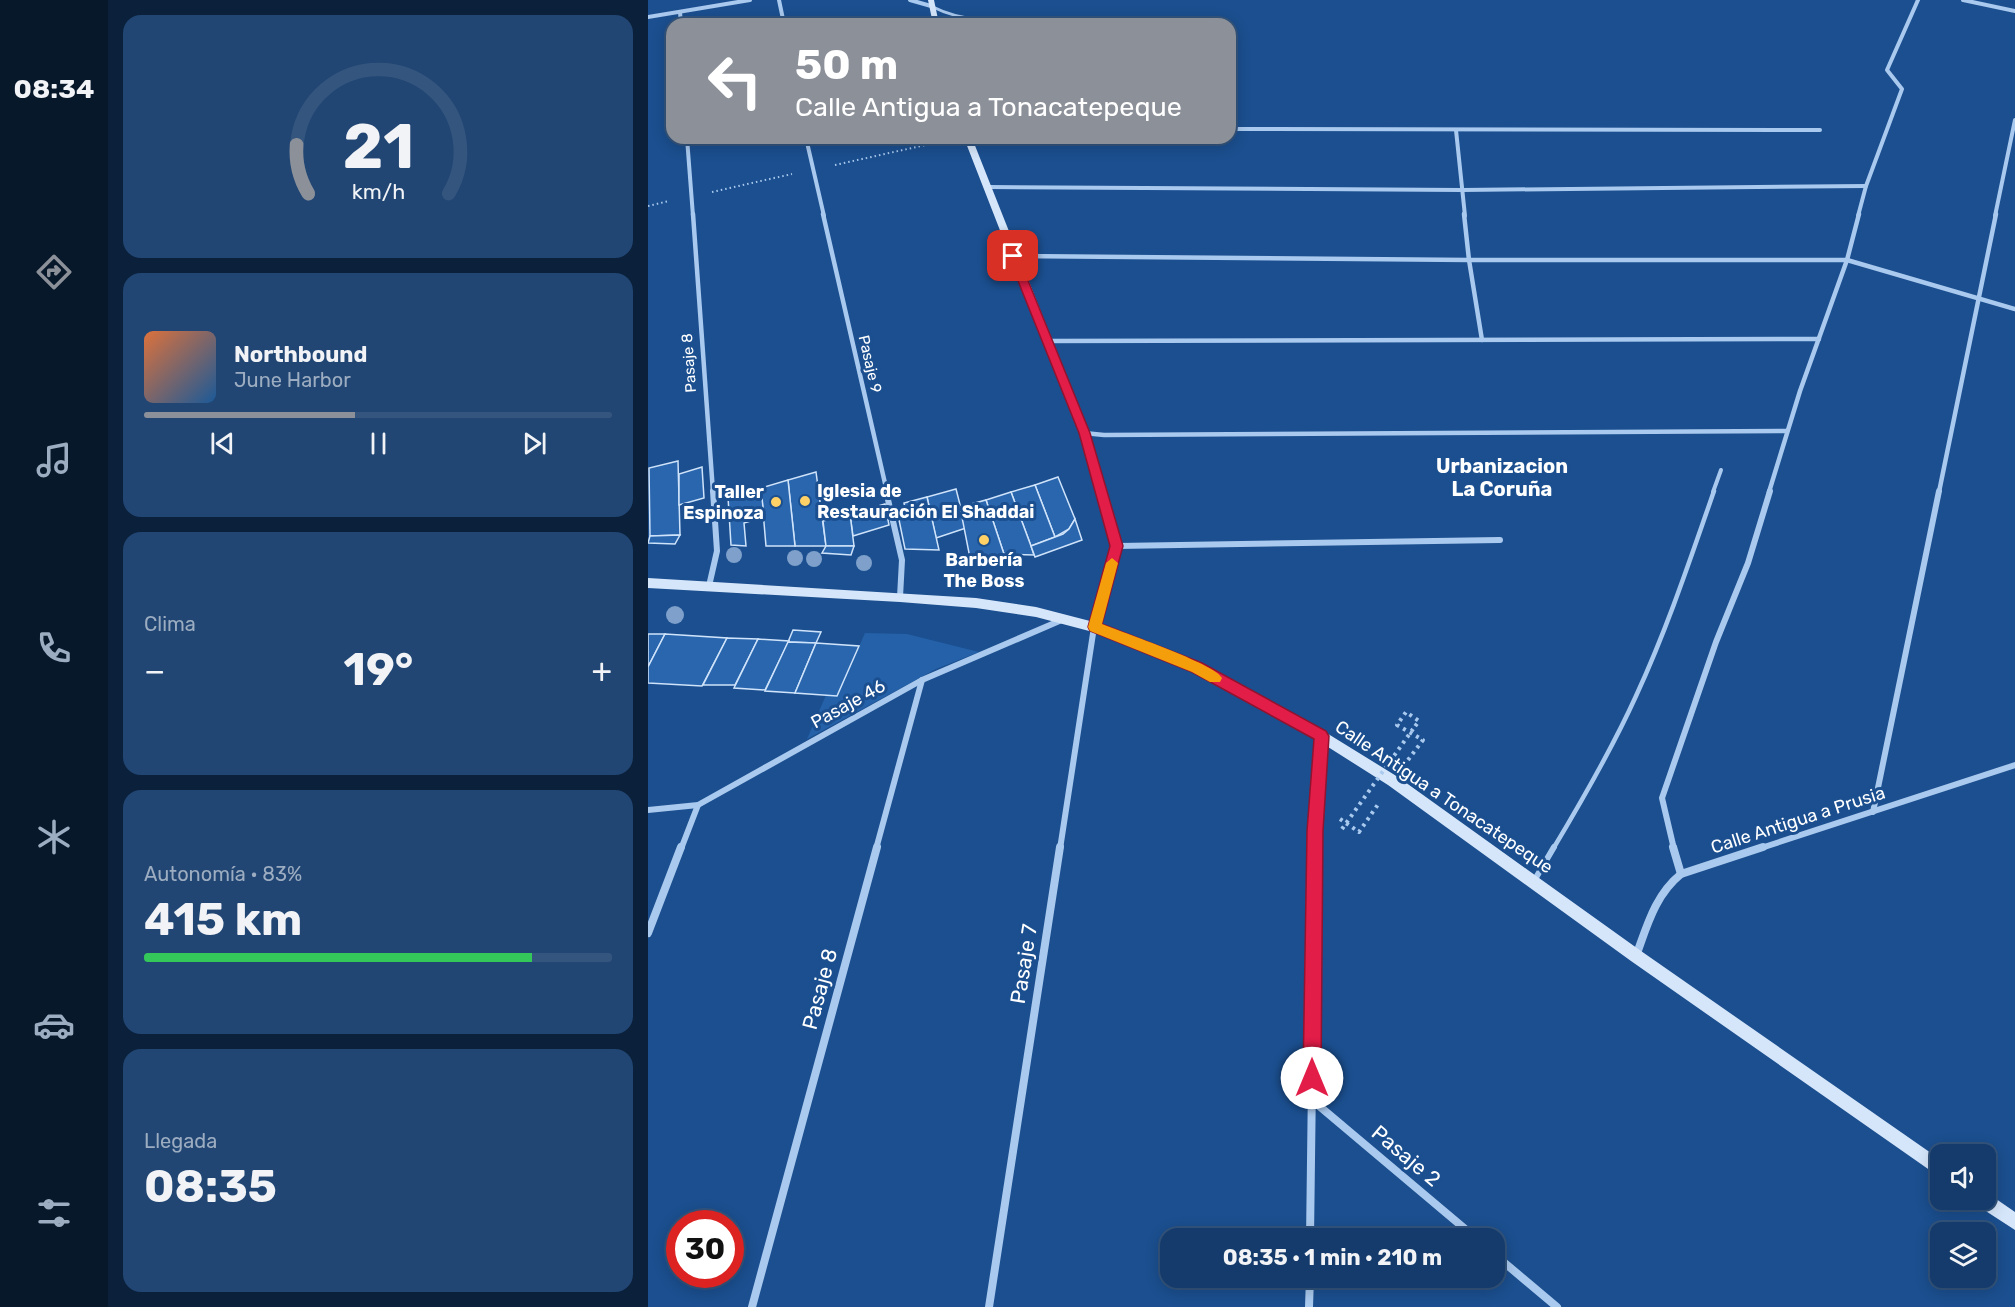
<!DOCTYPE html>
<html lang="es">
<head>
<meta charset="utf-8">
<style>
  body { margin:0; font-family:Rubik,sans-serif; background:#214673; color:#f1f3f6; height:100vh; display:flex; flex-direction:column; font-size:22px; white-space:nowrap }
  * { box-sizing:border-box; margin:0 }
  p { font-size:20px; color:#9dadc1 }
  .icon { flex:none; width:33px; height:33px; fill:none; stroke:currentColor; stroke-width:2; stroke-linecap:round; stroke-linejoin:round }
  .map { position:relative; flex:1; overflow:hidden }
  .drawer { display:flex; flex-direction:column; gap:15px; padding:15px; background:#0b203b; width:540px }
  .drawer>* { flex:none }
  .hud { position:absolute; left:18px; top:18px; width:570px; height:126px; border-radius:18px; box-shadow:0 3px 15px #0003,0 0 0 2px #33557e; background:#8c9099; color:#fff; overflow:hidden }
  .fabs { position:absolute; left:1282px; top:1144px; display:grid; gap:12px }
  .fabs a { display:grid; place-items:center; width:66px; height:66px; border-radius:12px; background:#143b6b; box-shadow:0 3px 15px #0003,0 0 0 2px #33557e; font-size:30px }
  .speed { position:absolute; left:18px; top:1210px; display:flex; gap:12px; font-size:30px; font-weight:700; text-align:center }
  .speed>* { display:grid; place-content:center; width:78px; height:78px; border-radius:50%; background:#143b6b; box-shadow:0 3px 15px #0003,0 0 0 2px #33557e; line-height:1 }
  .speed .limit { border:9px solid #d22; background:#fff; color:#111 }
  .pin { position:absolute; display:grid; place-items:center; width:51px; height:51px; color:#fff; margin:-26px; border-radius:12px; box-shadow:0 3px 9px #0006 }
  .me { position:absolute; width:66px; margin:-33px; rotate:0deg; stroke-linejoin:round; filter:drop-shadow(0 0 4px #0008) }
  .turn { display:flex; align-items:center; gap:21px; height:126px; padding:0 30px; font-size:27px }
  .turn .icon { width:78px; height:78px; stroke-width:2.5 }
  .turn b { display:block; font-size:42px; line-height:51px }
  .big { font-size:45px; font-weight:700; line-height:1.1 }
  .drawer .tile { flex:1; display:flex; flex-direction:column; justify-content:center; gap:9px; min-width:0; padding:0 21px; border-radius:18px; background:#214673 }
  .drawer .dial { align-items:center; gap:0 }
  .dial svg { height:156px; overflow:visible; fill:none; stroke:#33557e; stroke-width:7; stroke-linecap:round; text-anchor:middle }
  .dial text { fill:#f1f3f6; stroke:none }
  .song { display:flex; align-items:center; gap:18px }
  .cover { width:72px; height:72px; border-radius:9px; background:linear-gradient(135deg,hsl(20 70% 55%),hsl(210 70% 35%)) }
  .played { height:6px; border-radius:3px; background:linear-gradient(90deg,#8c9099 45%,#33557e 45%) }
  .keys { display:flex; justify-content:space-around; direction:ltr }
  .heat { display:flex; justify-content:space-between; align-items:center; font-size:33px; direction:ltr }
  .charge { height:9px; border-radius:4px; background:linear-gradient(90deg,#34c759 83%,#33557e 0) }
  .trip { position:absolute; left:512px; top:1228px; width:345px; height:60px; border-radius:18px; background:#143b6b; box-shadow:0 3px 15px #0003,0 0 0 2px #33557e; font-weight:700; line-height:60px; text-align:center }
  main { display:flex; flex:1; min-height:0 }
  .menu { display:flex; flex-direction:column; width:108px; justify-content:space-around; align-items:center; background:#08182b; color:#9dadc1 }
  .menu .icon { width:42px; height:42px }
  .menu .active { color:#8c9099 }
  .menu b { font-size:27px; color:#f1f3f6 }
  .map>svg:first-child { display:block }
  .green { fill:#2461a8 }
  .building { fill:#2a66ad; stroke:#cfe3fa; stroke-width:1.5 }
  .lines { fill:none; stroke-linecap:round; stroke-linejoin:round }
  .path-far1 { stroke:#a9c9ee; stroke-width:2; stroke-dasharray:1.5 3; stroke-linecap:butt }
  .path { stroke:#a9c9ee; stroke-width:4; stroke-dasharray:3 4.5; stroke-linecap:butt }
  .lane-far3 { stroke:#a9c9ee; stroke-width:3 }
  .lane-far2 { stroke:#a9c9ee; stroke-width:4 }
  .lane-far1 { stroke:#a9c9ee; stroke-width:4.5 }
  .lane { stroke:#a9c9ee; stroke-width:6 }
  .street-far3 { stroke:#a9c9ee; stroke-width:4 }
  .street-far2 { stroke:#a9c9ee; stroke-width:4.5 }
  .street-far1 { stroke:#a9c9ee; stroke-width:6 }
  .street { stroke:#a9c9ee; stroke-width:8 }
  .secondary { fill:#d6e6fa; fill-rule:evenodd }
  .path-bridge { stroke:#a9c9ee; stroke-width:4; stroke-dasharray:3 4.5; stroke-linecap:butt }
  .tree { fill:#7ea0ca }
  .route { fill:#e11d48; stroke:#92132f; stroke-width:1.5 }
  .slow { fill:#f59e0b }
  .poi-dot { fill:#ffd166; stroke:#1b4f8f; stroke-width:2 }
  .labels { text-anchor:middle; stroke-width:6; stroke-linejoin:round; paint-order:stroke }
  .far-street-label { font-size:15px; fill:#fff; stroke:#1b4f8f }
  .poi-label { font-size:18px; font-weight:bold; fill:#fff; stroke:#1b4f8f; text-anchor:start }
  .street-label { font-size:18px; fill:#fff; stroke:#1b4f8f }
  .neighbourhood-label { font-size:20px; font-weight:bold; fill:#fff; stroke:#1b4f8f }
  .near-street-label { font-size:21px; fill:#fff; stroke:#1b4f8f }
</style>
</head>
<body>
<main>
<nav class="menu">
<b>08:34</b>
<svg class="icon active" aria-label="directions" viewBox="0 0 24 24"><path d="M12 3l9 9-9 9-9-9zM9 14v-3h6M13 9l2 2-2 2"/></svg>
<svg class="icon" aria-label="music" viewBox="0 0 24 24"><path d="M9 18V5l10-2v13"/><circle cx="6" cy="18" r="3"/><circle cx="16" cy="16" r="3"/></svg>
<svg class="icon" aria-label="phone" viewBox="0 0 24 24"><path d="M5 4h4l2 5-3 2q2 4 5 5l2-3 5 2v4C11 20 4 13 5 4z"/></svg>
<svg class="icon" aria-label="climate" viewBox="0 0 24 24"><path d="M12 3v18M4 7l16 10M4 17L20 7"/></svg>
<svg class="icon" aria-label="car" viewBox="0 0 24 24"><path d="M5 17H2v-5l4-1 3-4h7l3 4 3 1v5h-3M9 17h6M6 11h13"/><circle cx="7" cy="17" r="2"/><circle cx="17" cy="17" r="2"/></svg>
<svg class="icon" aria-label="filters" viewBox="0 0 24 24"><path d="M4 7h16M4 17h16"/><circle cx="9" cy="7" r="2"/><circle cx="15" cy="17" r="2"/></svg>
</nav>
<section class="drawer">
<div class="tile dial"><svg viewBox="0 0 100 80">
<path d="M14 69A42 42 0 1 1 86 69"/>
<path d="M14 69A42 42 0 0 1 8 44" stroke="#8c9099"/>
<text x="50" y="56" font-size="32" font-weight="700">21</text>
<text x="50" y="72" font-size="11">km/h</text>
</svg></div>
<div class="tile">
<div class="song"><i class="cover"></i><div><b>Northbound</b><p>June Harbor</p></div></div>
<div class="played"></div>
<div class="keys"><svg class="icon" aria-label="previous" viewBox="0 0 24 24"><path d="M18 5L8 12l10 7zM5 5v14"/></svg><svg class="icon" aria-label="pause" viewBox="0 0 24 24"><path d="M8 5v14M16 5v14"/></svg><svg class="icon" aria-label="next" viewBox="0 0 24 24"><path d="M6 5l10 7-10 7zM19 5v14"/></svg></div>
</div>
<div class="tile"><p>Clima</p>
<div class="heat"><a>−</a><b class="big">19°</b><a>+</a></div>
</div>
<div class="tile"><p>Autonomía · 83%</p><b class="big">415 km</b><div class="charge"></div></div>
<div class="tile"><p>Llegada</p><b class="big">08:35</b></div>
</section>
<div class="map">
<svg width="1367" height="1307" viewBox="0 0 1367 1307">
  <rect width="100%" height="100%" fill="#1b4f8f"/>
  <!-- green -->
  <path class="green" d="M217,633l42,1 72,18 -43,17 -129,70 19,-44 11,1z"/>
  <!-- building -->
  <g class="building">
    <path d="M30,461l2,74 -30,1 -1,-68z"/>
    <path d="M54,467l2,31 -25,7v-31z"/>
    <path d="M168,472l10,74h-31l-7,-66z"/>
    <path d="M410,477l17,42 -6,10 -14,8 -20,-52z"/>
    <path d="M140,480l7,66h-29l-5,-58z"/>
    <path d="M387,485l20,52 -24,9 -20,-54z"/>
    <path d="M113,488l3,29 -20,6 2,23 -15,-1 -3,-48z"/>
    <path d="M308,489l10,39 -30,10 -9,-41z"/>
    <path d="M363,492l20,54 3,9 -30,-1 -18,-54z"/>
    <path d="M279,497l12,53 -34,-1 -7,-34 8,-2 -2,-10z"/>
    <path d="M338,500l18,54 -1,6 -33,-2 -10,-51z"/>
    <path d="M237,504l4,21 -36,11 -3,-22z"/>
    <path d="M202,514l4,32h-28l-3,-25z"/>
    <path d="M427,519l7,21 -47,17 -4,-11 32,-12 6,-5z"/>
    <path d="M32,535l-5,9 -27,-1 2,-7z"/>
    <path d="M178,546h28l-3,9 -29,-2z"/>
    <path d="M322,558l33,2 -2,7 -33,-2z"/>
    <path d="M145,630l28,2 -5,11 -28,-1z"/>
    <path d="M0,634h17l-17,33z"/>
    <path d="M17,634l62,4 -25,48 -54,-3v-16z"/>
    <path d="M79,638l31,1 -23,46h-32z"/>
    <path d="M110,639l31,2 -24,49 -31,-2z"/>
    <path d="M140,642l28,1 -21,50 -30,-2z"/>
    <path d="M168,643l43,3 -22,50 -42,-3z"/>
  </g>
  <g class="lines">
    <!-- path-far1 -->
    <g class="path-far1">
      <path d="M187,165l113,-25"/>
      <path d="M64,192l80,-18"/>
      <path d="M0,206l21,-5"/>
    </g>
    <!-- path -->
    <g class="path">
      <path d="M760,760l15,-20 -26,-15 9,-13 13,9 -6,8"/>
      <path d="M692,819l19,13 20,-29"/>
    </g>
    <!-- lane-far3 -->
    <path class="lane-far3" d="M285,7c37,19 77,12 117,11"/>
    <!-- lane-far2 -->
    <path class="lane-far2" d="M1065,492l8,-22"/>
    <!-- lane-far1 -->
    <path class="lane-far1" d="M905,849c30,-50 59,-100 83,-153 31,-67 54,-136 78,-205"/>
    <!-- lane -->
    <path class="lane" d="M886,881l20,-34"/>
    <!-- street-far3 -->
    <g class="street-far3">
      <path d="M131,0l5,24"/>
      <path d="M262,0l21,6"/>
      <path d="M1315,0l52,11"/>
      <path d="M32,12l1,12"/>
      <path d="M0,17l102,-17"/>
      <path d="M582,129l590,1"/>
      <path d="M808,130l9,86"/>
      <path d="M39,138l6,78"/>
      <path d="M158,138l18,78"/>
      <path d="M341,187l473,3 404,-4"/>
      <path d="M1210,216l8,-30 36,-97 -15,-19 31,-70"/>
      <path d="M1347,216l20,-96"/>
    </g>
    <!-- street-far2 -->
    <g class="street-far2">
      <path d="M45,214l20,278"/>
      <path d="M175,214l64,278"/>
      <path d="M816,214l5,46 13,80"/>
      <path d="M365,256l456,4h378l168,49"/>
      <path d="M399,341l772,-2"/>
      <path d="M436,433l20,2 683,-4"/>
      <path d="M1121,492l31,-101 47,-131 12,-46"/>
      <path d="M1291,492l57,-278"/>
    </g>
    <!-- street-far1 -->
    <g class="street-far1">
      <path d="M238,491l16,69 -2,37"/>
      <path d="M469,546l383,-6"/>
      <path d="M61,586l8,-35 -4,-60"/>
      <path d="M0,810l50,-5 224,-125 142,-61"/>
      <path d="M1225,812l66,-321"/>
      <path d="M33,849l17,-44"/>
      <path d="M228,849l46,-169"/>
      <path d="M412,849l34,-222"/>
      <path d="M667,849l6,-113"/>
      <path d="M1026,849l-12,-51 54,-156 32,-79 22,-72"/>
      <path d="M1110,849l257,-84"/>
    </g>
    <!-- street -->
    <g class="street">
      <path d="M1025,847l8,27"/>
      <path d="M0,933l33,-86"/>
      <path d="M988,956c11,-30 19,-61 45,-82l82,-27"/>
      <path d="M664,1100l165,139"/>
      <path d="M662,1239l5,-392"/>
      <path d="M846,1254l63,53"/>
      <path d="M104,1307l125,-460"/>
      <path d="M341,1307l71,-460"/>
      <path d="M661,1307l1,-29"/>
    </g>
    <!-- secondary -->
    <g class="secondary">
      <path d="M280,0h6l5,24h-6z"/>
      <path d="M316,138h8l117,295 34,113 -22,78 100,39 124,69 73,45 243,174 300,209v18l-310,-217 -243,-176 -71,-45 -124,-69 -100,-39 -57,-15 -60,-9 -76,-6 -252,-14v-10l328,20 60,9 54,14 21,-75 -32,-113z"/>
      <path d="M1338,1192l29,20v18l-37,-24 -2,-6h10z"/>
    </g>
    <!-- path-bridge -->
    <path class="path-bridge" d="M694,829l71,-100"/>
  </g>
  <!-- trees -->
  <g class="tree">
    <circle cx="86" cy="555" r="8"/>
    <circle cx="147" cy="558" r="8"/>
    <circle cx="166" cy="559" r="8"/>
    <circle cx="216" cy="563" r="8"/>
    <circle cx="27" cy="615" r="9"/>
  </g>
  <!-- route -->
  <path class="route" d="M365,253l5,3 72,177 33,113 -21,78 100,39 124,68 3,5 -6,95 -2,247 -3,6 -6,2 -6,-2 -3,-6 4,-247 7,-92 -122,-67 -102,-41 -2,-4 22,-81 -31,-113 -71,-177z"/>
  <!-- slow -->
  <path class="slow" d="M464,558l6,5 -16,61c19,8 114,40 120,54l-2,4h-10l-18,-10 -102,-41 -2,-4 18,-64z"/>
  <!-- markers -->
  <g class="poi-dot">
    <circle cx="157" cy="501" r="6"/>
    <circle cx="128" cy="502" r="6"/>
    <circle cx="336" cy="540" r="6"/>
  </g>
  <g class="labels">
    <!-- far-street labels -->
    <g class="far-street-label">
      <text transform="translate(41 363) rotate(-94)" y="5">Pasaje 8</text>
      <text transform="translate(222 364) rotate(77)" y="5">Pasaje 9</text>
    </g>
    <!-- poi labels -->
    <g class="poi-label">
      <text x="169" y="497">Iglesia de<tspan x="169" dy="21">Restauración El Shaddai</tspan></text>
      <text x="116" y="498" text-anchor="end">Taller<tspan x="116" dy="21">Espinoza</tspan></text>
      <text x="336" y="566" text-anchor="middle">Barbería<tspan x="336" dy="21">The Boss</tspan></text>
    </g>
    <!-- street labels -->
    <g class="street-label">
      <text transform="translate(200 704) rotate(-29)" y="6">Pasaje 46</text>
      <text transform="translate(796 797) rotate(34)" y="6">Calle Antigua a Tonacatepeque</text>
      <text transform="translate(1150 820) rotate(-18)" y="6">Calle Antigua a Prusia</text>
    </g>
    <!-- neighbourhood labels -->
    <g class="neighbourhood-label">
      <text x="854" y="473">Urbanizacion<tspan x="854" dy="23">La Coruña</tspan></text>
    </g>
    <!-- near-street labels -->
    <g class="near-street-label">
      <text transform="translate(376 964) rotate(-81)" y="7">Pasaje 7</text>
      <text transform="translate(172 989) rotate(-75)" y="7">Pasaje 8</text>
      <text transform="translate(758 1156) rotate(40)" y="7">Pasaje 2</text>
    </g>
  </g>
</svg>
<div class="fabs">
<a><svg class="icon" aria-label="sound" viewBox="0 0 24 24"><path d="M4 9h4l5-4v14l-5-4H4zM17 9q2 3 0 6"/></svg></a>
<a><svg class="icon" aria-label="layers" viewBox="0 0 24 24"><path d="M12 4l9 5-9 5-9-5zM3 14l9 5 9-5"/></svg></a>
</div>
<div class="speed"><div class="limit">30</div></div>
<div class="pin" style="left:365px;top:256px;background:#d93025"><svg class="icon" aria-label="arrive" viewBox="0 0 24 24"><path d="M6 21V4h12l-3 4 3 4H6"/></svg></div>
<svg class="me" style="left:664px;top:1078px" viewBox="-20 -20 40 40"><circle r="19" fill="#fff"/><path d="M0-13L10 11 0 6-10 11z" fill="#e11d48"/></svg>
<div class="trip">08:35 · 1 min · 210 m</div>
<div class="hud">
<div class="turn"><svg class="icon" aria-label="left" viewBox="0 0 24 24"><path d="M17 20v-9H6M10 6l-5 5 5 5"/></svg><div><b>50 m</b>Calle Antigua a Tonacatepeque</div></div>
</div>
</div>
</main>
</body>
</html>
